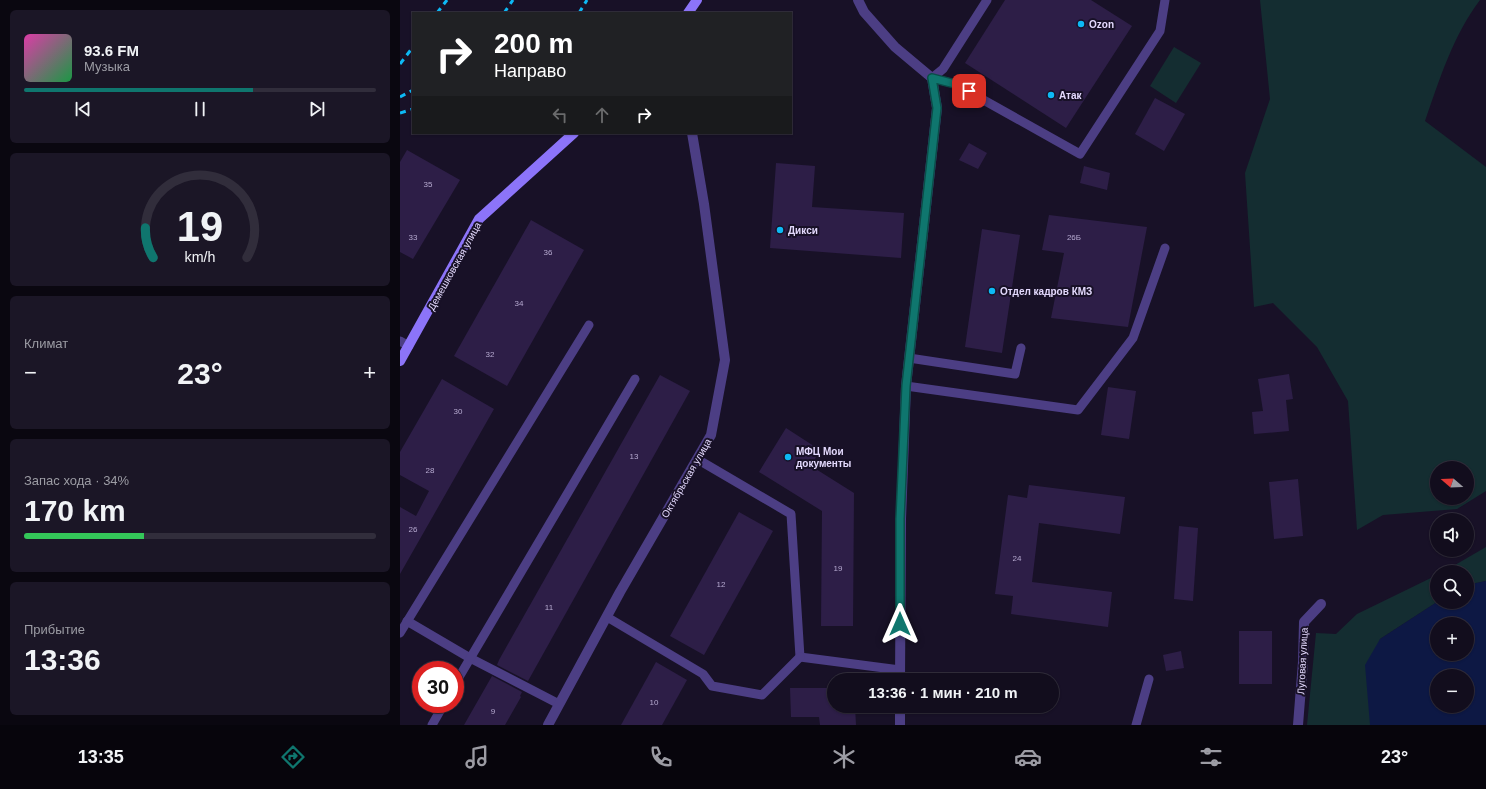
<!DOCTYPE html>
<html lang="ru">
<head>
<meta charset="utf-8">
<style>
  body { margin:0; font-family:Arial,sans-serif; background:#1b1626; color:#f1f3f6; height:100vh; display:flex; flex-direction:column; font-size:15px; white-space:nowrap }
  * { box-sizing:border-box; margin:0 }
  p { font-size:13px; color:#9c9ca4 }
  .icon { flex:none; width:22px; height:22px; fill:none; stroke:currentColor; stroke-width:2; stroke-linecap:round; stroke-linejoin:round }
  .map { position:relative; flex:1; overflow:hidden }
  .details { display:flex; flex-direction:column; gap:10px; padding:10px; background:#0a0710; width:400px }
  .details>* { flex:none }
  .hud { position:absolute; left:12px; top:12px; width:380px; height:122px; border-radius:0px; box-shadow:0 1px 3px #0004,0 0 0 1px #312d3b; background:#202124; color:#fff; overflow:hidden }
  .needle { width:26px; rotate:289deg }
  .tools { position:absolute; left:1030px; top:461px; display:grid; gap:8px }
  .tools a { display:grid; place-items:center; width:44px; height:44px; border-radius:50%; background:#120d1d; box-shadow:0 1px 3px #0004,0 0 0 1px #312d3b; font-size:20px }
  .speed { position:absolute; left:12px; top:661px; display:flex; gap:8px; font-size:20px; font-weight:700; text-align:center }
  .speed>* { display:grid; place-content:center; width:52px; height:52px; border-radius:50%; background:#120d1d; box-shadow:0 1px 3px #0004,0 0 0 1px #312d3b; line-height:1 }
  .speed .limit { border:6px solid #d22; background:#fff; color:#111 }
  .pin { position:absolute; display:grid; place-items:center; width:34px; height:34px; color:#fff; margin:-17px; border-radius:8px; box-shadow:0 2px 6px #0006 }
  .me { position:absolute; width:44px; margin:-22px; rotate:0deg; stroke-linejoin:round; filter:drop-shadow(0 0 3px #0008) }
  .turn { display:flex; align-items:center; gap:14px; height:84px; padding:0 16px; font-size:18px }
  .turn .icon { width:52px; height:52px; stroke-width:2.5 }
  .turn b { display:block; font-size:28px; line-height:34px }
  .lanes { display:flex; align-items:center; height:38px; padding:0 16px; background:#0003; justify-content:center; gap:20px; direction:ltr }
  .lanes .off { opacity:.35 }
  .big { font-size:30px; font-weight:600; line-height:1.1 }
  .details .tile { flex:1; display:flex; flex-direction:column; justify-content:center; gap:6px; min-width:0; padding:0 14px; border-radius:6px; background:#1b1626 }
  .details .dial { align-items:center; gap:0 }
  .dial svg { height:104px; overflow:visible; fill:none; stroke:#312d3b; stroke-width:7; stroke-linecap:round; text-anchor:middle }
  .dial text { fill:#f1f3f6; stroke:none }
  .song { display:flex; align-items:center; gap:12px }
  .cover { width:48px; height:48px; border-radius:6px; background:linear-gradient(135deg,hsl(320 70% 55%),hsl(140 70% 35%)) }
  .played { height:4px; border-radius:2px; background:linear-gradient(90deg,#0f766e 65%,#312d3b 65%) }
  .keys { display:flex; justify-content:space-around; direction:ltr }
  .heat { display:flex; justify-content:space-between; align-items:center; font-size:22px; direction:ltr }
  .charge { height:6px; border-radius:3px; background:linear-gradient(90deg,#34c759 34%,#312d3b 0) }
  .trip { position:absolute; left:427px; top:673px; width:232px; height:40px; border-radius:20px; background:#120d1d; box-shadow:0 1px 3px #0004,0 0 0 1px #312d3b; font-weight:600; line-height:40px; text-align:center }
  .tab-bar { display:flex; height:64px; justify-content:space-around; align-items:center; background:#07050c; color:#9c9ca4 }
  .tab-bar .icon { width:28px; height:28px }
  .tab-bar .selected { color:#0f766e }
  .tab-bar b { font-size:18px; color:#f1f3f6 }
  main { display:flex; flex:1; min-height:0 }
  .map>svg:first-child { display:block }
  .green { fill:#142d31; fill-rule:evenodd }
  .water { fill:#0d1844; fill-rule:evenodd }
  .building { fill:#2d1e47 }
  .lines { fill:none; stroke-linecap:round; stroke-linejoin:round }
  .lane { stroke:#4c3e84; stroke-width:9 }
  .street { stroke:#4c3e84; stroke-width:10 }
  .secondary { stroke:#8c74f9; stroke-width:10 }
  .rail { stroke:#0db9f5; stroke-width:3; stroke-dasharray:6 5; stroke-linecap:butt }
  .route-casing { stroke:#0a4d48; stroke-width:10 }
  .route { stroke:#0f766e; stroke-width:7 }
  .poi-dot { fill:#0db9f5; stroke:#181127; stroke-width:1.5 }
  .labels { text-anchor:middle; stroke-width:4; stroke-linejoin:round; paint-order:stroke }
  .number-label { font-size:8px; fill:#b6aad0 }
  .poi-label { font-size:10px; font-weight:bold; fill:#e3d9fd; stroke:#181127; text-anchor:start }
  .street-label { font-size:10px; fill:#e3d9fd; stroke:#181127 }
</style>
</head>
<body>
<main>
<section class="details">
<div class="tile">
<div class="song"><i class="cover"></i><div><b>93.6 FM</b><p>Музыка</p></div></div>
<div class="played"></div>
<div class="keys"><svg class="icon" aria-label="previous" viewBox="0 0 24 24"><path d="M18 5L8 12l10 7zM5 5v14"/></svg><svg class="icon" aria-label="pause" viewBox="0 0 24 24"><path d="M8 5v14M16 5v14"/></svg><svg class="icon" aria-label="next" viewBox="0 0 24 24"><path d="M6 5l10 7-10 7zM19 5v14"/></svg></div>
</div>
<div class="tile dial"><svg viewBox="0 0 100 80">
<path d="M14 69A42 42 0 1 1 86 69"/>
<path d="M14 69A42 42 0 0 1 8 46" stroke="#0f766e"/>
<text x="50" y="56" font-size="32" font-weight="700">19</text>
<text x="50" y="72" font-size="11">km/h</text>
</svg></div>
<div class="tile"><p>Климат</p>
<div class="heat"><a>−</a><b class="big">23°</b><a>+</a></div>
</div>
<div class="tile"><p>Запас хода · 34%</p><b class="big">170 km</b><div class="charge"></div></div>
<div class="tile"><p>Прибытие</p><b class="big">13:36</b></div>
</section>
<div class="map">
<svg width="1086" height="725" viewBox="0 0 1086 725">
  <rect width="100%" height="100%" fill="#181127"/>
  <!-- green -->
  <g class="green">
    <path d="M860,0h220c-27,36 -40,78 -55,121l61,46v324l-29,18 -74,6 -26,15 -9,-129 -31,-54 -44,-44 -19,4 -9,-134 25,-74zM1037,468h30v30h-30z"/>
    <path d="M774,47l27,16 -25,40 -26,-17z"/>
    <path d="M1086,547v34l-19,4v-13h-24z"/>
    <path d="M1037,575v27l-57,37 -7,86h-66l9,-92 20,1 21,-20z"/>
  </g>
  <!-- water -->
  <path class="water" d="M1086,581v144h-116l-5,-60 15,-26 57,-37h30v-17zM1037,624h30v30h-30zM1037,676h30v30h-30z"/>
  <!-- building -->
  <g class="building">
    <path d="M605,0h86l41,26 -66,102 -101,-65z"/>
    <path d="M755,98l30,16 -21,37 -29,-17z"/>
    <path d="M569,143l18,10 -9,16 -19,-9z"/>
    <path d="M7,150l53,30 -47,79 -13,-7v-90z"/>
    <path d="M376,163l39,3 -3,41 92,6 -3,45 -131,-10z"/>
    <path d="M684,166l26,7 -3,17 -27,-7z"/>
    <path d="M649,215l98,12 -19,100 -77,-9 13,-65 -22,-3z"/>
    <path d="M131,220l53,30 -77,136 -53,-30z"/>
    <path d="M582,229l38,6 -18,118 -37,-6z"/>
    <path d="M889,374l4,25 -7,1 3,31 -35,3 -2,-22 11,-1 -5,-32z"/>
    <path d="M260,375l30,16 -162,290 -31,-16 2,-5z"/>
    <path d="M42,379l52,30 -94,165v-67l16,9 13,-25 -29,-16v-23z"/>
    <path d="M708,387l28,4 -7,48 -28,-4z"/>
    <path d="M386,428l34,22 -9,16 43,27 -1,133h-32l1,-115 -63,-39z"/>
    <path d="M898,479l5,57 -29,3 -5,-57z"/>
    <path d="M629,485l96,12 -5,37 -81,-11 -7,59 80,10 -4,35 -97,-13 2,-18 -18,-2 13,-99 19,3z"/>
    <path d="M339,512l34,19 -69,124 -34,-19z"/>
    <path d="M779,526l19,2 -5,73 -19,-2z"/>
    <rect x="839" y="631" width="33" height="53"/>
    <path d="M781,651l3,17 -18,3 -3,-16z"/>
    <path d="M256,662l31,18 -25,45h-41z"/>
    <path d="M92,676l30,16 -2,4 1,1 -16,28h-41z"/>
    <path d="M390,688h44v18h21l1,19h-36l-1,-8h-28z"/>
  </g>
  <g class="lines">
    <!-- lane -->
    <g class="lane">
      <path d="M587,0l-44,69 -11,9 23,6 125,70 80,-123 5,-31"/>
      <path d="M0,341l9,5"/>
      <path d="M509,358l106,16 6,-26"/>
      <path d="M506,386l172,24 55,-72 32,-90"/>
      <path d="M297,459l94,55 9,143 100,13"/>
      <path d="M207,617l96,57 9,12 50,9 38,-38"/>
      <path d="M7,621l63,37 89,46"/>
      <path d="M0,633l189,-308"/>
      <path d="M55,684l180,-305"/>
      <path d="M32,725l12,-21"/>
      <path d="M736,725l13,-46"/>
    </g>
    <!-- street -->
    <g class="street">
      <path d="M458,0l6,12 31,35 37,31 5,30 -31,278 -5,133 -1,161"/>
      <path d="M148,725l72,-133 91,-157 14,-75 -21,-156 -12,-71"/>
      <path d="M500,725v-19"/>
      <path d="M898,725l5,-63 1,-40 17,-18"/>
    </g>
    <!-- secondary -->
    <g class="secondary">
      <path d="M288,13l9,-13"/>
      <path d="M0,361l79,-142 95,-86"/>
    </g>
    <!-- rail -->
    <g class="rail">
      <path d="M37,13l10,-13"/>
      <path d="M104,13l9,-13"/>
      <path d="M179,13l8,-13"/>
      <path d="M0,64l13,-17"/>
      <path d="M0,97l13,-7"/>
      <path d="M0,113l13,-4"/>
    </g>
  </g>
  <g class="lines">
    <!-- route casing -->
    <g class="route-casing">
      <path id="route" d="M500,624v-105l6,-133 31,-278 -5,-30 23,6 14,7"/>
    </g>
    <!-- route -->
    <use href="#route" class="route"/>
  </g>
  <!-- markers -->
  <g class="poi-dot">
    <circle cx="681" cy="24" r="4"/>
    <circle cx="651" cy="95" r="4"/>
    <circle cx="380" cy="230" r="4"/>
    <circle cx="592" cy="291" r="4"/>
    <circle cx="388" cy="457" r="4"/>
  </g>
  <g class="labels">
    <!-- number labels -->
    <g class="number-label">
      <text x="28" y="187">35</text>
      <text x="13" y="240">33</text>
      <text x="674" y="240">26Б</text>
      <text x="148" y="255">36</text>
      <text x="119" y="306">34</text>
      <text x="90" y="357">32</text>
      <text x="58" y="414">30</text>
      <text x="234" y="459">13</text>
      <text x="30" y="473">28</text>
      <text x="13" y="532">26</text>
      <text x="617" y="561">24</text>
      <text x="438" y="571">19</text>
      <text x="321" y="587">12</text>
      <text x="149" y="610">11</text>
      <text x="254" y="705">10</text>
      <text x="93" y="714">9</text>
    </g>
    <!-- poi labels -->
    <g class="poi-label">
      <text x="689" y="28">Ozon</text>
      <text x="659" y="99">Атак</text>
      <text x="388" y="234">Дикси</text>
      <text x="600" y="295">Отдел кадров КМЗ</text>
      <text x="396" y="455">МФЦ Мои<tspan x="396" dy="12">документы</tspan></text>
    </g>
    <!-- street labels -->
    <g class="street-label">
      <text transform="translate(54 266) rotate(-61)" y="4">Демешковская улица</text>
      <text transform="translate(286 478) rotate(-60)" y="4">Октябрьская улица</text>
      <text transform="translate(902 661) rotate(-87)" y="4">Луговая улица</text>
    </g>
  </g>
</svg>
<div class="tools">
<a><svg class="needle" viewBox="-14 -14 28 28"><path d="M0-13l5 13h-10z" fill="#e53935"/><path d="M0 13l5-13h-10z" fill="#9c9ca4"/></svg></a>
<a><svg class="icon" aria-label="sound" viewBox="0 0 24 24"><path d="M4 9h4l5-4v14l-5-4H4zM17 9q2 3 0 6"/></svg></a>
<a><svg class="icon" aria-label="search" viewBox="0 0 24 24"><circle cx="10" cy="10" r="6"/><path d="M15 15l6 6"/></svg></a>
<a>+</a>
<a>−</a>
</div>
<div class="speed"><div class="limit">30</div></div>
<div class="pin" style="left:569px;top:91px;background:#d93025"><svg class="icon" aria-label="arrive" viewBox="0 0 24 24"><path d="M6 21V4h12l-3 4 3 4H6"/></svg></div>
<svg class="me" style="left:500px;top:624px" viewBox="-20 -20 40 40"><path d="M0-17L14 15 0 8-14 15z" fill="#0f766e" stroke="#fff" stroke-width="4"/></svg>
<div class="trip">13:36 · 1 мин · 210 m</div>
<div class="hud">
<div class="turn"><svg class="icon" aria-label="right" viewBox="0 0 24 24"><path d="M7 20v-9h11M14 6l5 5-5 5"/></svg><div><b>200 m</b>Направо</div></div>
<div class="lanes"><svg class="icon off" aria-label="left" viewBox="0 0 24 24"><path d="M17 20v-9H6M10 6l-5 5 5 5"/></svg><svg class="icon off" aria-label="ahead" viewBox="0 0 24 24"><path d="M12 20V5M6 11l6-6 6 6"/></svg><svg class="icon" aria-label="right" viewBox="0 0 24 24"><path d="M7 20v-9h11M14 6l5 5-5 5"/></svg></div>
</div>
</div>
</main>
<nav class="tab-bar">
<b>13:35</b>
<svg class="icon selected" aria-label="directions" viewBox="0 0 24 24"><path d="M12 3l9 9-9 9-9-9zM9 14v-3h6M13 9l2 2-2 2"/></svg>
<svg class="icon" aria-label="music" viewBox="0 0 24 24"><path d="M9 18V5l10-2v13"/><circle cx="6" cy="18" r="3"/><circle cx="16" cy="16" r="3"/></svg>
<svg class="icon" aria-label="phone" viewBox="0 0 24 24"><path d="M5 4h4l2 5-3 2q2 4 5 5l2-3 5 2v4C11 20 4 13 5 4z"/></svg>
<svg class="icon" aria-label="climate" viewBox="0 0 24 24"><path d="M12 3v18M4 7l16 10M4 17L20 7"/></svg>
<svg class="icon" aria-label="car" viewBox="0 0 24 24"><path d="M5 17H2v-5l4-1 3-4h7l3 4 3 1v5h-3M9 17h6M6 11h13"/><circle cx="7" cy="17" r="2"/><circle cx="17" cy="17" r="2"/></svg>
<svg class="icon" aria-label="filters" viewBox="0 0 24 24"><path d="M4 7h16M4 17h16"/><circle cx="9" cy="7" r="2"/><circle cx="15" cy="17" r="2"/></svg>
<b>23°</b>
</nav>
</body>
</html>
